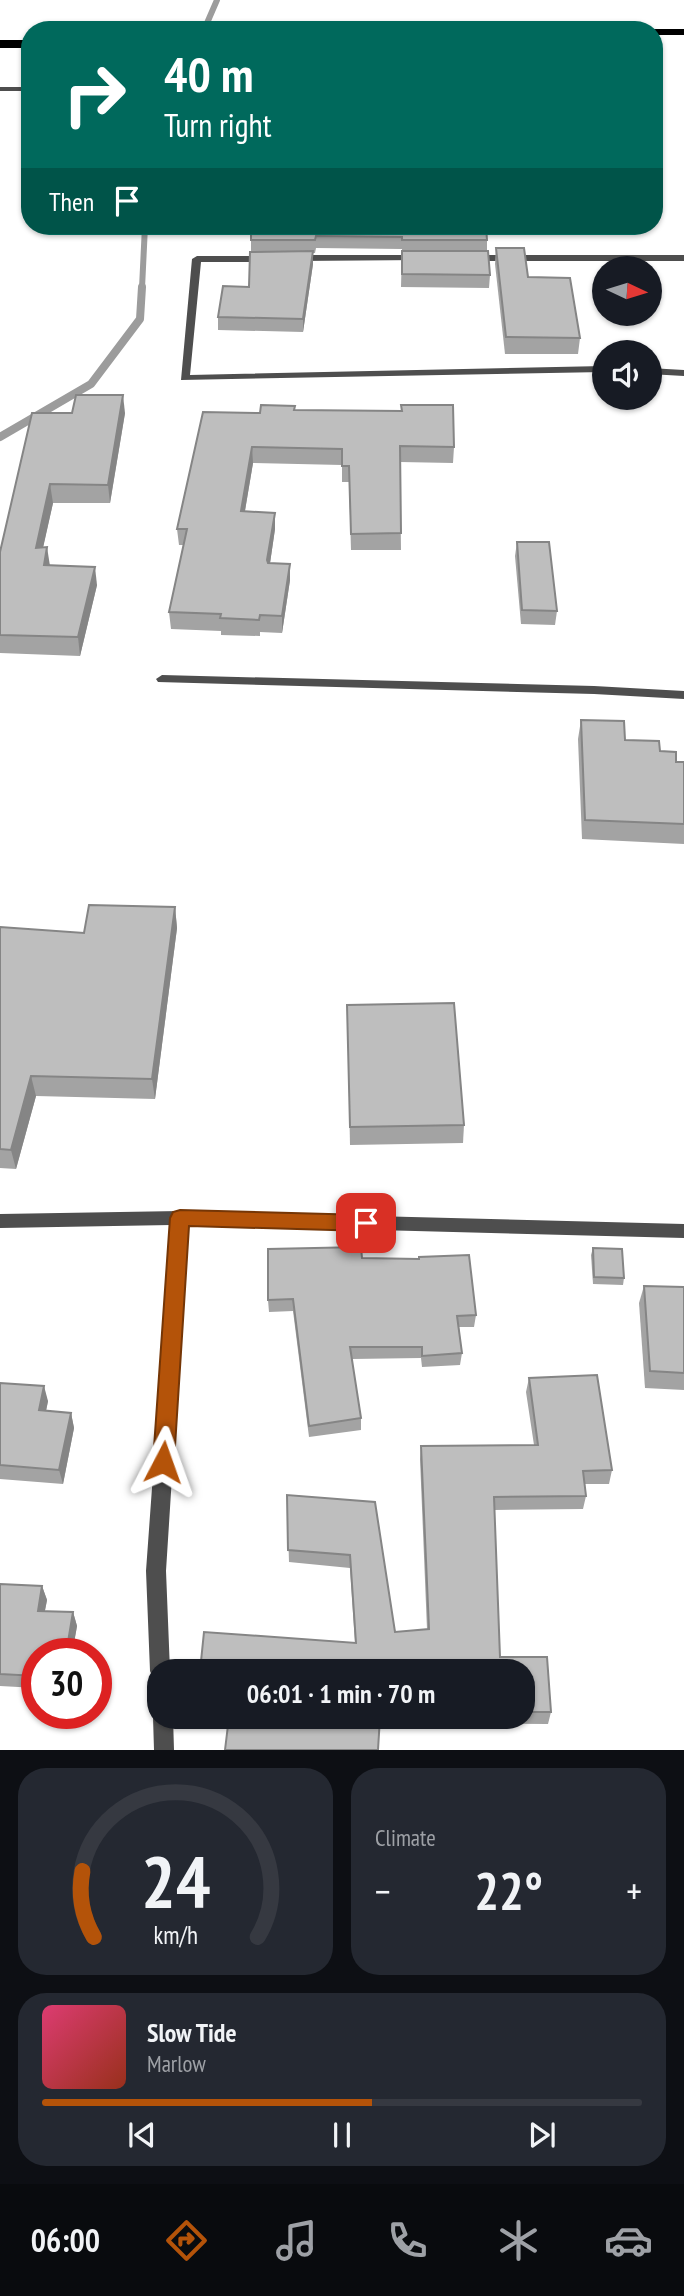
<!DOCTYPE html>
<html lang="en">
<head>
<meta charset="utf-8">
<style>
  body { margin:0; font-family:"PT Sans Narrow",sans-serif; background:#242831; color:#f1f3f6; height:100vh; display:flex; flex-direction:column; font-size:26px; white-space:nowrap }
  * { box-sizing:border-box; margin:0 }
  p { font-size:23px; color:#9ea1a6 }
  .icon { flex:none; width:38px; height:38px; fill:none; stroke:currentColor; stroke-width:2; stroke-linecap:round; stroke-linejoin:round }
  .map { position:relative; height:1750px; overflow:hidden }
  .sheet { display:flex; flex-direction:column; gap:18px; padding:18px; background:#0d0f14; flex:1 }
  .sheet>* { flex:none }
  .hud { position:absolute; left:21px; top:21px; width:642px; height:214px; border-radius:28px; box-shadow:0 2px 5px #0004; background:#00695c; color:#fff; overflow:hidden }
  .needle { width:46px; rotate:94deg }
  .controls { position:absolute; left:592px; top:256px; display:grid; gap:14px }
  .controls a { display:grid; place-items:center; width:70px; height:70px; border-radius:50%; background:#171b24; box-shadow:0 2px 5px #0004; font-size:35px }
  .speed { position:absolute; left:21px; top:1638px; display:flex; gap:14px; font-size:35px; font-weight:700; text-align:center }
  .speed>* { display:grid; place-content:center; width:91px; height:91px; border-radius:50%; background:#171b24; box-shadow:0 2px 5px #0004; line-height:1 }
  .speed .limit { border:10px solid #d22; background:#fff; color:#111 }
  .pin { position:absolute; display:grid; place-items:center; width:60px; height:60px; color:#fff; margin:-30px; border-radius:14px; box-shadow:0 4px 10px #0006 }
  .me { position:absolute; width:77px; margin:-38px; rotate:4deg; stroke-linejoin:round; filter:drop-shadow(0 0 5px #0008) }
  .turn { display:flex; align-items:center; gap:24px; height:147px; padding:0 28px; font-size:32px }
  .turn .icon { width:91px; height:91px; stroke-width:2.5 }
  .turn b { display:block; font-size:49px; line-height:60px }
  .then { display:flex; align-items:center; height:66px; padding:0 28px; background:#0003; gap:14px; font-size:26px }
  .big { font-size:52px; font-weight:600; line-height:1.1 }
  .sheet .widget { flex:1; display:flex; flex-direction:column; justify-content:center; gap:10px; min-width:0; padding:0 24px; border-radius:28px; background:#242831 }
  .sheet .dial { align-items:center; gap:0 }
  .dial svg { height:182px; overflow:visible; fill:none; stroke:#363941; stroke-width:7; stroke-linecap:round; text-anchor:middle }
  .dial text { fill:#f1f3f6; stroke:none }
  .song { display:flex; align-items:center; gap:21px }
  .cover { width:84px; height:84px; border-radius:10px; background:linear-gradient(135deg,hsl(340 70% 55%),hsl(10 70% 35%)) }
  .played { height:7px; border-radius:4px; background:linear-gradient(90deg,#b45309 55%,#363941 55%) }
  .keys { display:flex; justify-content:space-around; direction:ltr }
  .heat { display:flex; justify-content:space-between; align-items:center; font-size:38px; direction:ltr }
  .sheet .tiles { flex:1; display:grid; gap:18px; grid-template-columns:1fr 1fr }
  .widget:last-child { grid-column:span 2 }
  .trip { position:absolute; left:147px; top:1659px; width:388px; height:70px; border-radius:28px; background:#171b24; box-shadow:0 2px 5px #0004; font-weight:600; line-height:70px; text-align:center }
  .dock { display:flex; height:112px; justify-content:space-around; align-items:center; background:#090b0e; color:#9ea1a6 }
  .dock .icon { width:49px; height:49px }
  .dock .on { color:#b45309 }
  .dock b { font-size:32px; color:#f1f3f6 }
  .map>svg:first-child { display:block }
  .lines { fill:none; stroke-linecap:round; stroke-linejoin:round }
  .stream-far1 { stroke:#9c9c9c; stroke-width:6 }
  .stream { stroke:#9c9c9c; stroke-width:8 }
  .street { fill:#4e4e4e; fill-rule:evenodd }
  .highway { fill:#000; fill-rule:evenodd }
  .wall { fill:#a3a3a3 }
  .shaded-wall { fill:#858585 }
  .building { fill:#bebebe; stroke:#858585; stroke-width:2 }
  .route { fill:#b45309; stroke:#753606; stroke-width:2 }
</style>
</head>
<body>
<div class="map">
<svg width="684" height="1750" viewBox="0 0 684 1750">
  <rect width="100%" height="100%" fill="#fff"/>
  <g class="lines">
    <!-- stream-far1 -->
    <g class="stream-far1">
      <path d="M204,30l13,-30"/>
      <path d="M142,288l3,-62"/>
    </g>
    <!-- stream -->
    <path class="stream" d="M0,437l91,-53 49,-65 2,-32"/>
    <!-- street -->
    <g class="street">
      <rect x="0" y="87" width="30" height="4"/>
      <path d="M420,255l3,1v4l-126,1 -5,-3 5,-3z"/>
      <path d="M684,255v6h-212l-5,-3 5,-3z"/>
      <path d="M197,256h69l5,3 -5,3h-65l-11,113 414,-9v6l-423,8 11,-121z"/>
      <path d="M649,368l35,2v6l-35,-2z"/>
      <path d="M162,675l432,11 90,5v8l-90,-5 -436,-12 -2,-3z"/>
      <path d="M180,1211l504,13v14l-496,-13 -22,346 4,100h-11v10l-6,-3 -3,-7 -4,-100 25,-346 -171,3v-14z"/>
      <path d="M159,1708v9h14l1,33h-20l-1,-33 3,-7z"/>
    </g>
    <!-- highway -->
    <g class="highway">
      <path d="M654,29h30v6h-30v-5h-4z"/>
      <rect x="0" y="40" width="30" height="8"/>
    </g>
  </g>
  <!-- wall -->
  <g class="wall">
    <path d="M251,226l236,14v11l3,24 -1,13 -88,-1 1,-38 -86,-1 -1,5h-2v11l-10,68 -85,-2v-13l31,-30 2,-35z"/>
    <path d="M496,248l32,29 52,61 -2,16h-73l-10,-90z"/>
    <path d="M295,406v4l159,37 -1,16 -53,-1 1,88h-50l-2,-68h-7v-17l-89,-2 -8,48 30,2v16l-5,34 20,17 -8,53 -22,-1v4l-39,-1v-4l-50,-2 -2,-17 15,-67h-5l-2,-16 83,-116z"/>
    <path d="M32,413h93l-15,90h-57l-10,44 7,19 47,19 -17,71 -80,-3v-101z"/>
    <path d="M517,542l40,69 -2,14 -34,-1 -6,-68z"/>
    <path d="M581,720l44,20 35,11 16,11h8v82l-102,-5 -4,-100z"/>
    <path d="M175,907l2,21 -22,171 -119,-3 -20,73 -16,-1v-241l84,6z"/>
    <path d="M347,1005l117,120 -1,18 -113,2z"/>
    <path d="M593,1248l31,30 -1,7 -30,-1 -2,-29z"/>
    <path d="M362,1258l114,57 -2,12h-15l3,26 -2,12 -38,2 -1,-9 -69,1 9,59v12l-52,7 -16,-126 -24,1 -1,-12z"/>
    <path d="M644,1286l40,1v103l-39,-2 -6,-85z"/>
    <path d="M597,1375l15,95 -3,14h-24l1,12 -3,13 -89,1 6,147h47l4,55 -3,12 -111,-1v-6h86v-46h-323l4,-39 151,11 -5,-75 -61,-6 -2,-67 88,7 20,130 32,-3 -7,-170 1,-13 113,-1 -8,-53 3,-14z"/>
    <path d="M0,1383l48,18 -2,10 25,2 3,15 -11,56 -63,-5z"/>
    <path d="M0,1584l42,2 5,14 -2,11 28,1 4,14 -5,28h-35v34l-37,-2z"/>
    <path d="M229,1717h194l-43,3z"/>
  </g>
  <!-- shaded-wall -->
  <g class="shaded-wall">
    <path d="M313,251v13l-10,68v-13z"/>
    <path d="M123,395l2,18 -15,90 -2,-18z"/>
    <path d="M252,447l1,16 -11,65 -1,-17z"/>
    <path d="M50,484l3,19 -14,63 -3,-18z"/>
    <path d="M275,513v16l-7,48 -1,-17z"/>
    <path d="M47,547l3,19 -6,-1z"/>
    <path d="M290,564v16l-8,53v-17z"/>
    <path d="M95,567l2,18 -17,71 -2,-19z"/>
    <path d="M175,907l2,21 -22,171 -3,-20z"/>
    <path d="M31,1076l5,20 -20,73 -5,-19z"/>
    <path d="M44,1386l4,15 -5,24 -4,-15z"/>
    <path d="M71,1413l3,15 -11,56 -4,-14z"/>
    <path d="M42,1586l5,14 -5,24 -4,-13z"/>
    <path d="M73,1612l4,14 -5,28h-6z"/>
  </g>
  <!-- building -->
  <g class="building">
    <path d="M251,226h235l1,14h-85v-3l-86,-1 -1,4h-64z"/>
    <path d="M496,248h28l4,29 42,1 10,60 -74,-1z"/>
    <path d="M313,251l-10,68 -85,-2 5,-31 26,1 1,-35z"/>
    <path d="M402,251h86l2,24 -88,-1z"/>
    <path d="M76,395h47l-15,90 -58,-1 -14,64 11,-1 -3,18 51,2 -17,70 -78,-2v-83l32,-139h40z"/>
    <path d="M261,405l34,1 -1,4 108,1 -1,-6h52l1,42 -54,-1 1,87 -50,1 -2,-68h-7v-17l-90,-2 -11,64 34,2 -8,47 1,3 22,1 -8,52 -22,-1 -1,5 -39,-2 1,-4 -52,-2 18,-83h-10l26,-117 57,1z"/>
    <path d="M517,542h32l8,69 -35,-1z"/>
    <path d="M581,720l43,1 1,19 34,1 1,10 16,1v10h8v62l-99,-4z"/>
    <path d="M89,905l86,2 -23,172 -121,-3 -20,74 -11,-1v-222l84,6z"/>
    <path d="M454,1003l10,122 -114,2 -3,-122z"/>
    <path d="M361,1247l1,11 57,1v-2l50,-2 7,60 -19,1 5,37 -40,3v-9h-72l11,71 -52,8 -16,-127 -25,1v-51z"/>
    <path d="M593,1248l29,1 2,29 -30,-1z"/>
    <path d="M644,1286l40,1v86l-34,-2z"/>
    <path d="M597,1375l15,95 -29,1 3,25 -92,1 6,160h47l4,55h-28v-41h-323l4,-39 152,11 -6,-88 -62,-5 -1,-55 88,7 20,130 34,-3 -8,-183 117,-1 -9,-67z"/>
    <path d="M0,1383l44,3 -5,24 32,3 -12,57 -59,-5z"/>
    <path d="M0,1584l42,2 -4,25 35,1 -7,42h-29v22l-37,-2z"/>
    <path d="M229,1717h151l-2,33h-153z"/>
  </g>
  <!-- route -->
  <path class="route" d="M180,1210l186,5 6,2 3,6 -3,6 -6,2 -177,-5 -15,236 -3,7 -8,3 -7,-3 -3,-7 17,-244 3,-6z"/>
</svg>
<div class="controls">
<a><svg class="needle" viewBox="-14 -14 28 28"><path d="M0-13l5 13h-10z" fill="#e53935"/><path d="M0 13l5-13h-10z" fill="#9ea1a6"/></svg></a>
<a><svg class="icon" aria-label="sound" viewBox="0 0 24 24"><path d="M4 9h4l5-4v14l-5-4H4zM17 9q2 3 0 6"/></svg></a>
</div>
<div class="speed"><div class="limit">30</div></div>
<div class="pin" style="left:366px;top:1223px;background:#d93025"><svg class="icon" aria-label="arrive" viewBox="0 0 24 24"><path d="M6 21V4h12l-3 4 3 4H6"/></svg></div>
<svg class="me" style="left:163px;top:1462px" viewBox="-20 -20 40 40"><path d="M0-17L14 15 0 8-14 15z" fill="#b45309" stroke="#fff" stroke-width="4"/></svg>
<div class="trip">06:01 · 1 min · 70 m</div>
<div class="hud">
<div class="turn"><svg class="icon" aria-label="right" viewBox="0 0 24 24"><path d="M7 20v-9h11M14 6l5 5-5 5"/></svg><div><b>40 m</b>Turn right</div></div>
<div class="then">Then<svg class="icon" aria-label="arrive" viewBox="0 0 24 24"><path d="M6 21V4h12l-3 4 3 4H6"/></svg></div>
</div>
</div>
<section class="sheet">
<div class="tiles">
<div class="widget dial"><svg viewBox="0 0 100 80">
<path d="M14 69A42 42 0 1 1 86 69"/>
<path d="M14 69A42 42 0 0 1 9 40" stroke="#b45309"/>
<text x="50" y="56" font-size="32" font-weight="700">24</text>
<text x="50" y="72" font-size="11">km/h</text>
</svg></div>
<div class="widget"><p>Climate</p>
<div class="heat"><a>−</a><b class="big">22°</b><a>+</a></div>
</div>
<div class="widget">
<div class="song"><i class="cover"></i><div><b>Slow Tide</b><p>Marlow</p></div></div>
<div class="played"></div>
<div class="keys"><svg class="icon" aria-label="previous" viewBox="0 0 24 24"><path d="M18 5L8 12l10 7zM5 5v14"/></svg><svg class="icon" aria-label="pause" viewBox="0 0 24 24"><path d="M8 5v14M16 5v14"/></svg><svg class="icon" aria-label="next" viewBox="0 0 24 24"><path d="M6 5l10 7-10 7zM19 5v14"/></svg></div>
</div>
</div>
</section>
<nav class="dock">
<b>06:00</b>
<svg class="icon on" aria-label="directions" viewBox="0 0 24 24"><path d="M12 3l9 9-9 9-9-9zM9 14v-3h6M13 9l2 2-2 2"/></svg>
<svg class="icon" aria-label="music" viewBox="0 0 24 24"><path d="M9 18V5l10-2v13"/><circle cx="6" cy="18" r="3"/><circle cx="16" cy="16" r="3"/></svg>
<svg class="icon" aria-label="phone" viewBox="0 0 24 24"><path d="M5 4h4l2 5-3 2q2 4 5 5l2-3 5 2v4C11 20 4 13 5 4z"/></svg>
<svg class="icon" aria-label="climate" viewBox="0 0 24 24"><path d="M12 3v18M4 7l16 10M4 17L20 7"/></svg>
<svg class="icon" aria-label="car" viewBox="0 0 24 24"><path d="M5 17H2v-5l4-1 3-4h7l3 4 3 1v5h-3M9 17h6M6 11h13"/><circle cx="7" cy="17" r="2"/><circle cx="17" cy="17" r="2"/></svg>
</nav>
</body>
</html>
